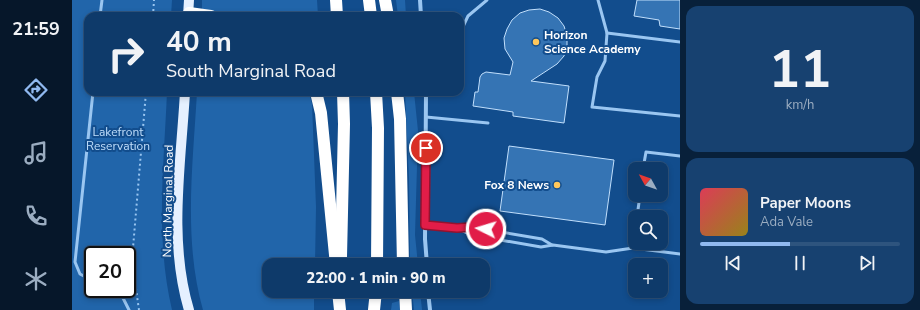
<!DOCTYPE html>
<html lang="en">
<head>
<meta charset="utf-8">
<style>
  body { margin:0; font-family:"Nunito Sans",sans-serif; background:#174170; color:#f1f3f6; height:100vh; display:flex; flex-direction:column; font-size:15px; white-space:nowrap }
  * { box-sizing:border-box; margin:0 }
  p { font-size:13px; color:#9badc1 }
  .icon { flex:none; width:22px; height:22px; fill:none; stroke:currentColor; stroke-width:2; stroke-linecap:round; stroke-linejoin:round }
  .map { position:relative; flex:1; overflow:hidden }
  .drawer { display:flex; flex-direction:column; gap:6px; padding:6px; background:#08203a; width:240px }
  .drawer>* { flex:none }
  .guide { position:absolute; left:12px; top:12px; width:380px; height:84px; border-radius:12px; box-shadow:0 2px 6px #0003,0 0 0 1px #2e547e; background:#0e3a6a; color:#f1f3f6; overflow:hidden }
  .needle { width:26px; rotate:310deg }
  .buttons { position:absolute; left:556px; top:162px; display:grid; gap:8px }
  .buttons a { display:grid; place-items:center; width:40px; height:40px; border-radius:8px; background:#0e3a6a; box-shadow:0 2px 6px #0003,0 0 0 1px #2e547e; font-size:20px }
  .speed { position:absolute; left:12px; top:246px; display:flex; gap:8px; font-size:20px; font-weight:700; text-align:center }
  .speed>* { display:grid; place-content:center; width:52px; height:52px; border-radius:50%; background:#0e3a6a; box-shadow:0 2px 6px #0003,0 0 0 1px #2e547e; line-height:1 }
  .speed .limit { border:2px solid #111; border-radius:6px; background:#fff; color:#111 }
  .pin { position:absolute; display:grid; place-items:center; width:34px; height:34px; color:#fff; margin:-17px; border:2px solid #fff; border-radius:50%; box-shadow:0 1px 4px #0007 }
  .me { position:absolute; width:44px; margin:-22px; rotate:275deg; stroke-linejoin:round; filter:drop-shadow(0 0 3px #0008) }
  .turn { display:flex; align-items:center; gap:14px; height:84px; padding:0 16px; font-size:18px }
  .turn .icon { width:52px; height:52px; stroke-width:2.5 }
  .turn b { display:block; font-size:28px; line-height:34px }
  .drawer .tile { flex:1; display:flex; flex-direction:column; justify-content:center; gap:6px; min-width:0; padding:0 14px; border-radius:12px; background:#174170 }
  .drawer .dial { align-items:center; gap:0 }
  .dial b { font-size:52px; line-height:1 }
  .song { display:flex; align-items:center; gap:12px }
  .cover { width:48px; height:48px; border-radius:6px; background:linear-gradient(135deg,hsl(350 70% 55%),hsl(50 70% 35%)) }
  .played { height:4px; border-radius:2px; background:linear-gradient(90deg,#90b9f0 45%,#2e547e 45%) }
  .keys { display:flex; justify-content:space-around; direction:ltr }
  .trip { position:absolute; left:190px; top:258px; width:228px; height:40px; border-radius:12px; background:#0e3a6a; box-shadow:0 2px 6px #0003,0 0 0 1px #2e547e; font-weight:800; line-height:40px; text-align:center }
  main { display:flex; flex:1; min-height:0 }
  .tabs { display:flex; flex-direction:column; width:72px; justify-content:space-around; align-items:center; background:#06172a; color:#9badc1 }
  .tabs .icon { width:28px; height:28px }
  .tabs .active { color:#90b9f0 }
  .tabs b { font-size:18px; color:#f1f3f6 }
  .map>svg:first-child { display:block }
  .green { fill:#2165aa; fill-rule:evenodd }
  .building { fill:#3574b4; stroke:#c1dffc }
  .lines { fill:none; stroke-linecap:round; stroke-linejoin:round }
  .path { stroke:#9ac6f1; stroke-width:2; stroke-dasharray:2 3; stroke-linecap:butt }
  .service { stroke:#9ac6f1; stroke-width:3 }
  .minor { stroke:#9ac6f1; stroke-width:4 }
  .primary { stroke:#e5f0ff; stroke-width:10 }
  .motorway { stroke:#fff; stroke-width:12 }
  .route-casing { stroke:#92132f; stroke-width:10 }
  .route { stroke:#e11d48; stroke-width:7 }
  .poi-dot { fill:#ffc75b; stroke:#124d8d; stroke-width:1.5 }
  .labels { text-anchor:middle; stroke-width:4; stroke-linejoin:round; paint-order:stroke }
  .poi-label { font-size:12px; font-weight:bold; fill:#fff; stroke:#124d8d; text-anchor:start }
  .park-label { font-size:12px; fill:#c1dffc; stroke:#124d8d }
  .street-label { font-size:12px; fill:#fff; stroke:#124d8d }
</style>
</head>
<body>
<main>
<nav class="tabs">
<b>21:59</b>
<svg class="icon active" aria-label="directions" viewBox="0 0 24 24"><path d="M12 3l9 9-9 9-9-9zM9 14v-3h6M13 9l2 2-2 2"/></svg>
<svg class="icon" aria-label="music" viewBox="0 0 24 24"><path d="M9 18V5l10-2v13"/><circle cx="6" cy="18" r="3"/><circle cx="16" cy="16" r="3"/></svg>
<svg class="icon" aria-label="phone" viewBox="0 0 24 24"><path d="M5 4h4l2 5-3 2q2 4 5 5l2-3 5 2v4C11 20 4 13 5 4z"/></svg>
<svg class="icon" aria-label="climate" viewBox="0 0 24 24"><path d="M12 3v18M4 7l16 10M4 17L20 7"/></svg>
</nav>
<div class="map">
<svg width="608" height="310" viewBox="0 0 608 310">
  <rect width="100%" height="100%" fill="#124d8d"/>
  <!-- green -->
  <g class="green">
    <path d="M0,0h100l-1,16h-83v76h79c-3,73 -12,146 5,218h-100zM21,255h34v34h-34z"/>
    <path d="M130,0h115l1,16h-86l-30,-7z"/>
    <path d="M324,0h9l1,16h-8z"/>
    <path d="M125,92h112l3,12 4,103 -1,58h-46v26h45v19h-111c-20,-70 -10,-146 -6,-218z"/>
    <path d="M333,92h9l4,39 -3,104 3,30h-8l-1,-87z"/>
    <path d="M340,291h8l2,19h-8z"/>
    <path d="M327,301l1,9h-9l1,-7z"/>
  </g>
  <!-- building -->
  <g class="building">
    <path d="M565,0h43v29l-20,-3 -1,-6 -25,-4z"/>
    <path d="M468,9l9,3 9,6 6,8 3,10v10l-3,10 -7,8 -26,17 38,5 -5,37 -51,-7v-4l-40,-6 2,-14h3l2,-15 2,-3 4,-2 24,3 3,-13 -8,-13 -1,-11 3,-9 5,-9 8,-7 9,-3z"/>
    <path d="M437,146l105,14 -9,65 -105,-14z"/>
  </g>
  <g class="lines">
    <!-- path -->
    <g class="path">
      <path d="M81,16l1,-16"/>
      <path d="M67,310l-6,-42v-20l13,-156"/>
    </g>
    <!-- service -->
    <g class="service">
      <path d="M526,0l9,33 -2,28 -8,16 -5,30 88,9"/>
      <path d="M28,16l2,-16"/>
      <path d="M388,33l8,-17 19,-16"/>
      <path d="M535,33l73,9"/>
      <path d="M354,117l62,6"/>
      <path d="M571,169l3,-17 34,4"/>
      <path d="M565,217l3,-22"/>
      <path d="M353,225l32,3 15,-1 70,12 10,6"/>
      <path d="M385,228l14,7 70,12 12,-2 53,7 27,-4 47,6"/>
      <path d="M561,248l2,-16"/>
      <path d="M21,281l-13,-7 -5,-12 18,-170"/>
      <path d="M38,289l13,9 6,12"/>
    </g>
    <!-- minor -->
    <g class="minor">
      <path d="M348,0l1,16"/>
      <path d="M354,92l-1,147 2,26"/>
      <path d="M356,291l2,19"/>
    </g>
    <!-- primary -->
    <g class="primary">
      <path d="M116,16l1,-16"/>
      <path d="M113,92c-4,72 -17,148 4,218"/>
    </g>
    <!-- motorway -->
    <g class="motorway">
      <path d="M264,0l1,16"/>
      <path d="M297,0l2,16"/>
      <path d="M313,0l3,16"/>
      <path d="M117,13l22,3"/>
      <path d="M244,92l5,21 15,152"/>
      <path d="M304,92l2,36 -1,137"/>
      <path d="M325,92l3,27 3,146"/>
      <path d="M269,257l3,-133 -1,-32"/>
      <path d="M266,291l2,19"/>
      <path d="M333,291l1,19"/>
      <path d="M302,310l2,-19"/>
    </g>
  </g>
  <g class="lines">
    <!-- route casing -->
    <g class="route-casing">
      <path id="route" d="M354,148l-1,77 32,3 15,-1 14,2"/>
    </g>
    <!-- route -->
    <use href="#route" class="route"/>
  </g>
  <!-- markers -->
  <g class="poi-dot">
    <circle cx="464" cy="42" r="4"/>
    <circle cx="485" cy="185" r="4"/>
  </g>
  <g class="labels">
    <!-- poi labels -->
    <g class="poi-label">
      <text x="472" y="39">Horizon<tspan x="472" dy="14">Science Academy</tspan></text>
      <text x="477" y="189" text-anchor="end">Fox 8 News</text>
    </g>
    <!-- park labels -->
    <g class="park-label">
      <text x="46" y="136">Lakefront<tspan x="46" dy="14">Reservation</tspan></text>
    </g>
    <!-- street labels -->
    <g class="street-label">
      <text transform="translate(96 201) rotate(-89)" y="4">North Marginal Road</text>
    </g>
  </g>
</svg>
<div class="buttons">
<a><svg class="needle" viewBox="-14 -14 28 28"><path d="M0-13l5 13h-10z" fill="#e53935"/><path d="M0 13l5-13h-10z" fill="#9badc1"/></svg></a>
<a><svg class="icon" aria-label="search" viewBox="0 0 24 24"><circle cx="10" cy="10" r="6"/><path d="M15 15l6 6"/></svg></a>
<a>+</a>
</div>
<div class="speed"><div class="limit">20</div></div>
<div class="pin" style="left:354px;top:148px;background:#d93025"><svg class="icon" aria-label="arrive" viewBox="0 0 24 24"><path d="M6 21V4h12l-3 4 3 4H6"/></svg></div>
<svg class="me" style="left:414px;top:229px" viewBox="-20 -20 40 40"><circle r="17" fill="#e11d48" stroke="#fff" stroke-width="3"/><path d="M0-11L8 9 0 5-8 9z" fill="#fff"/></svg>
<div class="trip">22:00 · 1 min · 90 m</div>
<div class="guide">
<div class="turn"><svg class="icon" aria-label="right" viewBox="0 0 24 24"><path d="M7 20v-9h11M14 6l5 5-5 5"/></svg><div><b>40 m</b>South Marginal Road</div></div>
</div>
</div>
<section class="drawer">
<div class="tile dial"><b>11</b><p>km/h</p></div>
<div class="tile">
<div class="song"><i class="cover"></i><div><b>Paper Moons</b><p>Ada Vale</p></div></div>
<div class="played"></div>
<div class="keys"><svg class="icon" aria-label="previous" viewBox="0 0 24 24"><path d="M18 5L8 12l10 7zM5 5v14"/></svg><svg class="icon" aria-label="pause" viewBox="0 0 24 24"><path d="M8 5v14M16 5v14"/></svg><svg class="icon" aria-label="next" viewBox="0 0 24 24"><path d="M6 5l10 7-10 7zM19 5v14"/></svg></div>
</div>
</section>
</main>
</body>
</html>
